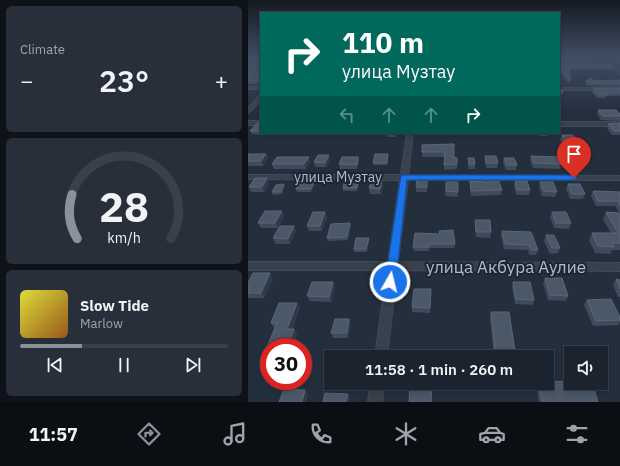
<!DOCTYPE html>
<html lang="en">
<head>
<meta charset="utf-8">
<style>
  body { margin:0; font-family:"IBM Plex Sans",sans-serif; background:#282f3a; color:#f1f3f6; height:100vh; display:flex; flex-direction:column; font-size:15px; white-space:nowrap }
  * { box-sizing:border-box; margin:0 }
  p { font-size:13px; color:#a0a4aa }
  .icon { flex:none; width:22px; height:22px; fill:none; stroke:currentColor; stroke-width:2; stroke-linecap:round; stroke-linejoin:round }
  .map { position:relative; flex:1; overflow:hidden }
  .panel { display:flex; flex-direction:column; gap:6px; padding:6px; background:#0f1319; width:248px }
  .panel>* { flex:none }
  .guide { position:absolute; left:12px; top:12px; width:300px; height:122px; border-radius:0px; box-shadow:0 2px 6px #0003,0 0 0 1px #39404a; background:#00695c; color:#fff; overflow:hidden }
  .tools { position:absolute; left:316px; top:346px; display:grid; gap:8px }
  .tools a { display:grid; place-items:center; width:44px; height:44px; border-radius:0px; background:#1b232e; box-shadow:0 2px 6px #0003,0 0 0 1px #39404a; font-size:20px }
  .speed { position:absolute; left:12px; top:338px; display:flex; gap:8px; font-size:20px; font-weight:700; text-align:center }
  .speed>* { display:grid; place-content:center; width:52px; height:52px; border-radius:50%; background:#1b232e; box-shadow:0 2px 6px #0003,0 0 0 1px #39404a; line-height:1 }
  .speed .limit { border:6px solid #d22; background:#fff; color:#111 }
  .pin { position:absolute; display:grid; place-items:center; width:34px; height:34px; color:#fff; margin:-41px -17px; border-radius:50% 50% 50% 0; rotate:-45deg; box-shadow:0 0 4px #0007 }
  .pin .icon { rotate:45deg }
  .me { position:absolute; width:44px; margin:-22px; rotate:8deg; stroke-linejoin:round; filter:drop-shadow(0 0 3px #0008) }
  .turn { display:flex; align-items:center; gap:14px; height:84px; padding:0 16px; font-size:18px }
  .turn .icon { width:52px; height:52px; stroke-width:2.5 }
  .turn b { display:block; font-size:28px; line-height:34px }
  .lanes { display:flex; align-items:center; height:38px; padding:0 16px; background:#0003; justify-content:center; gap:20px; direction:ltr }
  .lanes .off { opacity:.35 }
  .big { font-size:30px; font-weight:600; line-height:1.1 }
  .panel .card { flex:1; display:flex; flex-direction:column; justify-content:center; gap:6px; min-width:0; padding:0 14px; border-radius:6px; background:#282f3a }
  .panel .dial { align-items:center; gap:0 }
  .dial svg { height:104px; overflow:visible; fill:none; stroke:#39404a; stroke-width:7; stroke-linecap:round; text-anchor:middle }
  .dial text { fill:#f1f3f6; stroke:none }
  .song { display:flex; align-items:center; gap:12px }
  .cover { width:48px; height:48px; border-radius:6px; background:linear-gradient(135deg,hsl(60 70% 55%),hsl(30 70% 35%)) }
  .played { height:4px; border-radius:2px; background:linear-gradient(90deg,#8c9099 30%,#39404a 30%) }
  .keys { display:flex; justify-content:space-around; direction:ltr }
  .heat { display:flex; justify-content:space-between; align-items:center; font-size:22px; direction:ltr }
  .trip { position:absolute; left:76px; top:350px; width:230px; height:40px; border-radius:0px; background:#1b232e; box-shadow:0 2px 6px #0003,0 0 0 1px #39404a; font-weight:600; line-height:40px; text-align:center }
  .tabs { display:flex; height:64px; justify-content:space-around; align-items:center; background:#0b0e12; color:#a0a4aa }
  .tabs .icon { width:28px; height:28px }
  .tabs .current { color:#8c9099 }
  .tabs b { font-size:18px; color:#f1f3f6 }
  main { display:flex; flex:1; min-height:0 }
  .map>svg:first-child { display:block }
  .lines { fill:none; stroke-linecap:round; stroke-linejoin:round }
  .street-casing { stroke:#414a57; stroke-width:2 }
  .street { fill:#38414e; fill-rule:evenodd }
  .wall { fill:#3f4b5c }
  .shaded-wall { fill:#2f3b4b }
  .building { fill:#4b5868; stroke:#5c6777 }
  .route { fill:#1a73e8; stroke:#114b97 }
  .labels { text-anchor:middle; stroke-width:4; stroke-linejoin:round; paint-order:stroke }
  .street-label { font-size:14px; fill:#b4bcc9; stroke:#1d2633 }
  .near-street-label { font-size:17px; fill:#b4bcc9; stroke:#1d2633 }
</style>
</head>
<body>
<main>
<section class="panel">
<div class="card"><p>Climate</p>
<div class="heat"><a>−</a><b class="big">23°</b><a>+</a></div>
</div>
<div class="card dial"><svg viewBox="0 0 100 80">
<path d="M14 69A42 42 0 1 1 86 69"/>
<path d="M14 69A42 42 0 0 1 10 35" stroke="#8c9099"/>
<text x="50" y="56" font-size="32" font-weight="700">28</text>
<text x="50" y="72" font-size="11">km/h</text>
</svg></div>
<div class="card">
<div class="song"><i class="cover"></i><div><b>Slow Tide</b><p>Marlow</p></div></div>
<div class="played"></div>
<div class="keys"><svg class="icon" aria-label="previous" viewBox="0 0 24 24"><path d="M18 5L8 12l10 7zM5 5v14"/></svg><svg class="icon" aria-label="pause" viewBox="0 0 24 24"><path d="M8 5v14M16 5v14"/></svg><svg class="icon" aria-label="next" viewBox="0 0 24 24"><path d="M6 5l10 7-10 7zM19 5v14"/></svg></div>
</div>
</section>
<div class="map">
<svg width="372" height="402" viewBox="0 0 372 402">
  <rect width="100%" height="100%" fill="#242f3e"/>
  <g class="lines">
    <!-- street casing -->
    <g class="street-casing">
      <g id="street">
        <path d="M352,57h4l8,7h8v2h-5l5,5v3l-10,-8 -51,-1v-2l48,1z"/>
        <rect x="0" y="87" width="13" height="2"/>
        <rect x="311" y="88" width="61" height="2"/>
        <path d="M13,95v5l-13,13v-5z"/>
        <rect x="0" y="121" width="13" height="4"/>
        <rect x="311" y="122" width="61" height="4"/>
        <path d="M159,133h6l-5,42 212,1v4h-212l-10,82 222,1v8l-223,-1 -10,87h-12l12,-87h-139v-8h140l12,-82 -152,-1v-4h153z"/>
        <path d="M122,383h14l-2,19h-14z"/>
      </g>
    </g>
    <!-- street -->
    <use href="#street" class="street"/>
  </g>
  <!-- wall -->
  <g class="wall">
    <rect x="0" y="57" width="13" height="3"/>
    <path d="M311,57l45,3 -1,2h-44z"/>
    <path d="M360,57h9l3,3v3l-7,-1 -5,-4z"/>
    <path d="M13,60v24h-13v-22h12z"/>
    <path d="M311,64l54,3 -1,3 -42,-1v12l-1,3 -8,-11h-2z"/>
    <path d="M372,80v7l-33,-1 -2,-2 1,-3z"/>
    <path d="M311,87l4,5 -1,3h-3z"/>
    <path d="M345,88h27v8h-14l-1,2h-8l-5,-6z"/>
    <path d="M350,110l22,4v7l-19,-1 -4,-6z"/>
    <path d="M13,119v14h5l-2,2 -12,-1 -2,-3 11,-9z"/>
    <path d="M372,123v12h-8l-5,-7 1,-4z"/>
    <path d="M149,133l-1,4h-9l-1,-3z"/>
    <rect x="211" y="133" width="8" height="1"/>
    <path d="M288,133h13l-1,3h-9l-1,-2h-2z"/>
    <path d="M314,135l16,6 -2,5h-12l-4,-6z"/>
    <path d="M206,144v13l3,7v5l-13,1v-13h-22v-12z"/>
    <path d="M0,154h18l2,4 -5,8h-15z"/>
    <path d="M140,156l-1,9h-13l-1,-2z"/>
    <path d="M237,156l13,7 -1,5h-11l-1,-8z"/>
    <path d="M283,156l30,8 -1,5 -27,-1 -3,-8z"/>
    <path d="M61,157l1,5 -4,7h-32l-2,-5z"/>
    <path d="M110,157l1,4 -2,8h-17l-1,-5z"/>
    <path d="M220,158l7,6v5h-7z"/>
    <path d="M256,158l13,7 -1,5h-10l-3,-7z"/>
    <path d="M82,160l-4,7h-11l-1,-5z"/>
    <path d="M19,178l2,5 -5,9h-13l-2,-5z"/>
    <path d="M111,179v3l-2,9h-14v-3z"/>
    <path d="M179,179v13h-11v-5z"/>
    <path d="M240,179l14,11 -1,5 -30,1 -1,-10v-5l18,1z"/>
    <path d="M134,180l1,5 -2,9h-11l-1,-6z"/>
    <path d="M267,181l15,9 -1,5h-13l-2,-9z"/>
    <path d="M66,182l1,2 -4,8h-14l-1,-3z"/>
    <path d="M198,182l12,10v5l-13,-1z"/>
    <path d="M292,182l17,10 -2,5 -13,-1 -3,-9z"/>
    <path d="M320,184l17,10 -2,5h-13l-4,-10z"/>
    <path d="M37,187l-3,7 -9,1 -1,-3z"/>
    <path d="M345,191l27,1v20h-1l-4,-6h-19l-5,-10z"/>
    <path d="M34,211l2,5 -6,12h-17l-3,-5z"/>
    <path d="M304,212l19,11 -2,6 -15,-1 -4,-11z"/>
    <path d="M358,212l14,1v37h-8l-2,4 -15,-1 -6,-13 3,-7h19l-8,-14z"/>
    <path d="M79,217l-5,14h-13l-2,-5z"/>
    <path d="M227,220l16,12 -1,6 -14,-1 -1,-12z"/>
    <path d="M103,225l-3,15 -20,1 -1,-3z"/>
    <path d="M46,226l2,5 -6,13h-14l-3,-6z"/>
    <path d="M254,231l36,19 -2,5h-7l-1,-5 -24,-1 -3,-13z"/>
    <path d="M192,234l15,10 -1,4h-25v3h-15l-1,-4z"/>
    <path d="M298,235l14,13 -2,5 -8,1 -6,-13z"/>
    <path d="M121,238v3l-2,11h-13v-3z"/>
    <path d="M297,278l23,18 -2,5 -18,-1 -5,-17z"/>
    <path d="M25,279l-9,19h-16v-15z"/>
    <path d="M368,279l4,1v17h-2l-5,-12z"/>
    <path d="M85,282l2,5 -4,15 -21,-1 -3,-5z"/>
    <path d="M265,282l21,18 -1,5 -18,-1 -3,-17z"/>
    <path d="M183,289l-1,24 -18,-1v-5z"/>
    <path d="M339,300l33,17v5l-2,3 -25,1 -9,-21z"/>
    <path d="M52,308l-8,21h2l3,5 -5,13h-23v9l-4,-4 10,-24h-1l-3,-5z"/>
    <path d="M243,312l25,45h-22l-4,-40z"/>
    <path d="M101,319l2,5 -3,14h-15l-2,-5z"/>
    <path d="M321,377l29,25h-59l-3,-17 1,-2 29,-1z"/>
  </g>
  <!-- shaded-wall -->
  <g class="shaded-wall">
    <path d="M18,154l2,4 -5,8 -2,-5z"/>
    <path d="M81,155l1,5 -4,7 -1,-4z"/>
    <path d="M61,157l1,5 -4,7 -2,-5z"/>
    <path d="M110,157l1,4 -2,8v-4z"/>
    <path d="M19,178l2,5 -5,9 -2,-5z"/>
    <path d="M111,179v3l-2,9v-3z"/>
    <path d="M134,180l1,5 -2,9 -1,-5z"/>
    <path d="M66,182l1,2 -4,8v-3z"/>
    <path d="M36,184l1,3 -3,7 -1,-2z"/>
    <path d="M34,211l2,5 -6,12 -3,-5z"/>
    <path d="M77,212l2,5 -5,14 -2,-5z"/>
    <path d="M102,223l1,2 -3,15 -1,-3z"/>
    <path d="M46,226l2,5 -6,13 -2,-5z"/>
    <path d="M121,238v3l-2,11 -1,-3z"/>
    <path d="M22,273l3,6 -9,19 -3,-5z"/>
    <path d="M85,282l2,5 -4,15 -2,-5z"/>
    <path d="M49,303l3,5 -10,26 -3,-5z"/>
    <path d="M101,319l2,5 -3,14 -1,-5z"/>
    <path d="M46,329l3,5 -5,13h-5z"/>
    <path d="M57,390l3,4 -2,8h-4z"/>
    <path d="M100,394l2,4 -1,4h-3z"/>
  </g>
  <!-- building -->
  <g class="building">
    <path d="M311,57h42l3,3 -44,-1 -1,3z"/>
    <path d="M361,57h8l3,3v1h-7z"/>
    <path d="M13,60v21h-13v-19h12z"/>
    <path d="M311,64l51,1 3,2h-43v14l-9,-11h-2z"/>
    <path d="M343,78l3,3 26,-1v4l-32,-1 -2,-2z"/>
    <path d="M311,87l4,5h-4z"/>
    <path d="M345,88h27v5h-15l2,2h-9z"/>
    <path d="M350,110h18l4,4v2h-17z"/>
    <path d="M13,119v12h-11l7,-8 4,-1z"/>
    <path d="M372,123v8h-6l-6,-7z"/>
    <rect x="138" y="133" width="10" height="1"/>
    <path d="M314,135h11l5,6 -12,1z"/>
    <path d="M206,144v13l3,1v6l-13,1 1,-13h-23v-7z"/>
    <path d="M0,154h18l-5,7h-13z"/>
    <path d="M127,154h13l-1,9h-14z"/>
    <path d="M70,155h11l-4,8 -11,-1z"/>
    <path d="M237,156h11l2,7h-12z"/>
    <path d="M283,156l27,1 3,7 -27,-1z"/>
    <path d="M29,157h32l-5,7h-32z"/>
    <path d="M94,157h16l-1,8 -18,-1z"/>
    <path d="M220,158h6l1,6h-6z"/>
    <path d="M256,158h10l3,7h-10z"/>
    <path d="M7,178h12l-5,9h-13z"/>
    <path d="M97,179h14l-2,9h-14z"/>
    <path d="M169,179h10v8h-11z"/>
    <path d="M240,179h10l4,11 -31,1 -1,-10 19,1z"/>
    <path d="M124,180h10l-2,9 -11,-1z"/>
    <path d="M267,181h12l3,9h-13z"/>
    <path d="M52,182h14l-3,7h-15z"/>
    <path d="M198,182h12v10l-12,-1z"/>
    <path d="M292,182h13l4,10 -13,-1z"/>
    <path d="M36,184l-3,8h-9l4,-7z"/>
    <path d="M320,184h12l5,10h-13z"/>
    <path d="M345,191l27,1v13l-2,-4h-20z"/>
    <path d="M17,211h17l-7,12h-17z"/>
    <path d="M65,212h12l-5,14h-13z"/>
    <path d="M304,212h14l5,11h-15z"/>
    <path d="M358,212l14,1v30h-8l2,4 -16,-1 -6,-13h26z"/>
    <path d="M227,220h15l1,12h-15z"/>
    <path d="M102,223l-3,14 -20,1 4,-14z"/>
    <path d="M32,226h14l-6,13 -15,-1z"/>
    <path d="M205,230l2,14h-26v3h-16l2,-14 25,1 -1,-3z"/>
    <path d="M254,231l29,1 7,18h-7l-2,-5 -24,-1z"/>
    <path d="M298,235h8l6,13h-8z"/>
    <path d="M108,238h13l-3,11h-12z"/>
    <path d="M5,273h17l-9,20h-13v-10z"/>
    <path d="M297,278h17l6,18 -18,-1z"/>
    <path d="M368,279l4,1v9z"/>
    <path d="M64,282h21l-4,15 -22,-1z"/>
    <path d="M265,282h17l4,18 -18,-1z"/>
    <path d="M166,289h17l-1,19 -18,-1z"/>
    <path d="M363,299l9,18v3l-24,1 -9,-21z"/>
    <path d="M31,303h18l-10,26h7l-7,18h-18v5h-4l12,-29h-6z"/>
    <path d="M243,312h18l7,45h-20z"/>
    <path d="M87,319h14l-2,14h-16z"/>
    <path d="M321,377h2v6h21l6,19h-56l-3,-19h8v-2l23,1z"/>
    <path d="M162,383h22l-1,19h-22z"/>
    <path d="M36,389l21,1 -3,12h-23z"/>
    <path d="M77,393l23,1 -2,8h-23z"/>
  </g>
  <!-- sky -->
  <linearGradient id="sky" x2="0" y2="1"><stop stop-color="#141a22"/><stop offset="0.5" stop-color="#3f4d63"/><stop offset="1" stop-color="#3f4d63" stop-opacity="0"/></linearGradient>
  <rect width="372" height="113" fill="url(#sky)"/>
  <!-- route -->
  <path class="route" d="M153,175h173l4,3 -4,2h-167l-11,102 -1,3 -5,2 -4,-2 -1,-3z"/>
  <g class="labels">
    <!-- street labels -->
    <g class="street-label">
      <text x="90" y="182">улица Музтау</text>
    </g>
    <!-- near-street labels -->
    <g class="near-street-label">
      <text x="258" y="273">улица Акбура Аулие</text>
    </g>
  </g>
</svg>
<div class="tools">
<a><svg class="icon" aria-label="sound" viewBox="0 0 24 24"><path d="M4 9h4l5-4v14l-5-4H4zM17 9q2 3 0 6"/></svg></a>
</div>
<div class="speed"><div class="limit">30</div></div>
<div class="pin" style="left:326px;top:178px;background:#d93025"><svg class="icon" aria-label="arrive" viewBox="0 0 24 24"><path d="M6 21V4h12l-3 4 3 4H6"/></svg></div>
<svg class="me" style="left:142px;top:282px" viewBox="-20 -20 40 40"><circle r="17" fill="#1a73e8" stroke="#fff" stroke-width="3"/><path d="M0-11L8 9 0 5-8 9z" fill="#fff"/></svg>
<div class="trip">11:58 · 1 min · 260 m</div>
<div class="guide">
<div class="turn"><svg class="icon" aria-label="right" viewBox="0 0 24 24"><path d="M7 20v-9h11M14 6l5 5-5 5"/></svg><div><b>110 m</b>улица Музтау</div></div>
<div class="lanes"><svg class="icon off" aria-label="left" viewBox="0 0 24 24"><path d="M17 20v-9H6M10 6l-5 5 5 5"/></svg><svg class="icon off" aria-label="ahead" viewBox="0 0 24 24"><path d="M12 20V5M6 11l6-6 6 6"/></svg><svg class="icon off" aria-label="ahead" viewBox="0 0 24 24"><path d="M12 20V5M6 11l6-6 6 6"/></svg><svg class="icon" aria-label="right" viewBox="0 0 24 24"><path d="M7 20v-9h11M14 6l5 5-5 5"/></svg></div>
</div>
</div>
</main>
<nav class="tabs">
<b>11:57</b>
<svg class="icon current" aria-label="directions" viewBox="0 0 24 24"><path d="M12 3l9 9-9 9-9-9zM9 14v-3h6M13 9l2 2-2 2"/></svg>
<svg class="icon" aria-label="music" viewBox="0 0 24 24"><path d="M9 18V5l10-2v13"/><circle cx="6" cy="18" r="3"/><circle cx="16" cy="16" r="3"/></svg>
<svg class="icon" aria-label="phone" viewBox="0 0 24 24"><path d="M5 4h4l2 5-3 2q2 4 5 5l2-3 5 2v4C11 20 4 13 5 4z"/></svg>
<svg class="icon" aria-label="climate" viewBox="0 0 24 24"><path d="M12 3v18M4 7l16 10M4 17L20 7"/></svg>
<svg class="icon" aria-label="car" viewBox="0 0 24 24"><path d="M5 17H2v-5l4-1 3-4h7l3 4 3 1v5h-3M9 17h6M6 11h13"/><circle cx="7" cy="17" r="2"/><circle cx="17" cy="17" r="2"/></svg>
<svg class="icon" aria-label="filters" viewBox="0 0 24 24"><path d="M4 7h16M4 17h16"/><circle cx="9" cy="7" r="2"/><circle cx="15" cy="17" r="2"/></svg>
</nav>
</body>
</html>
